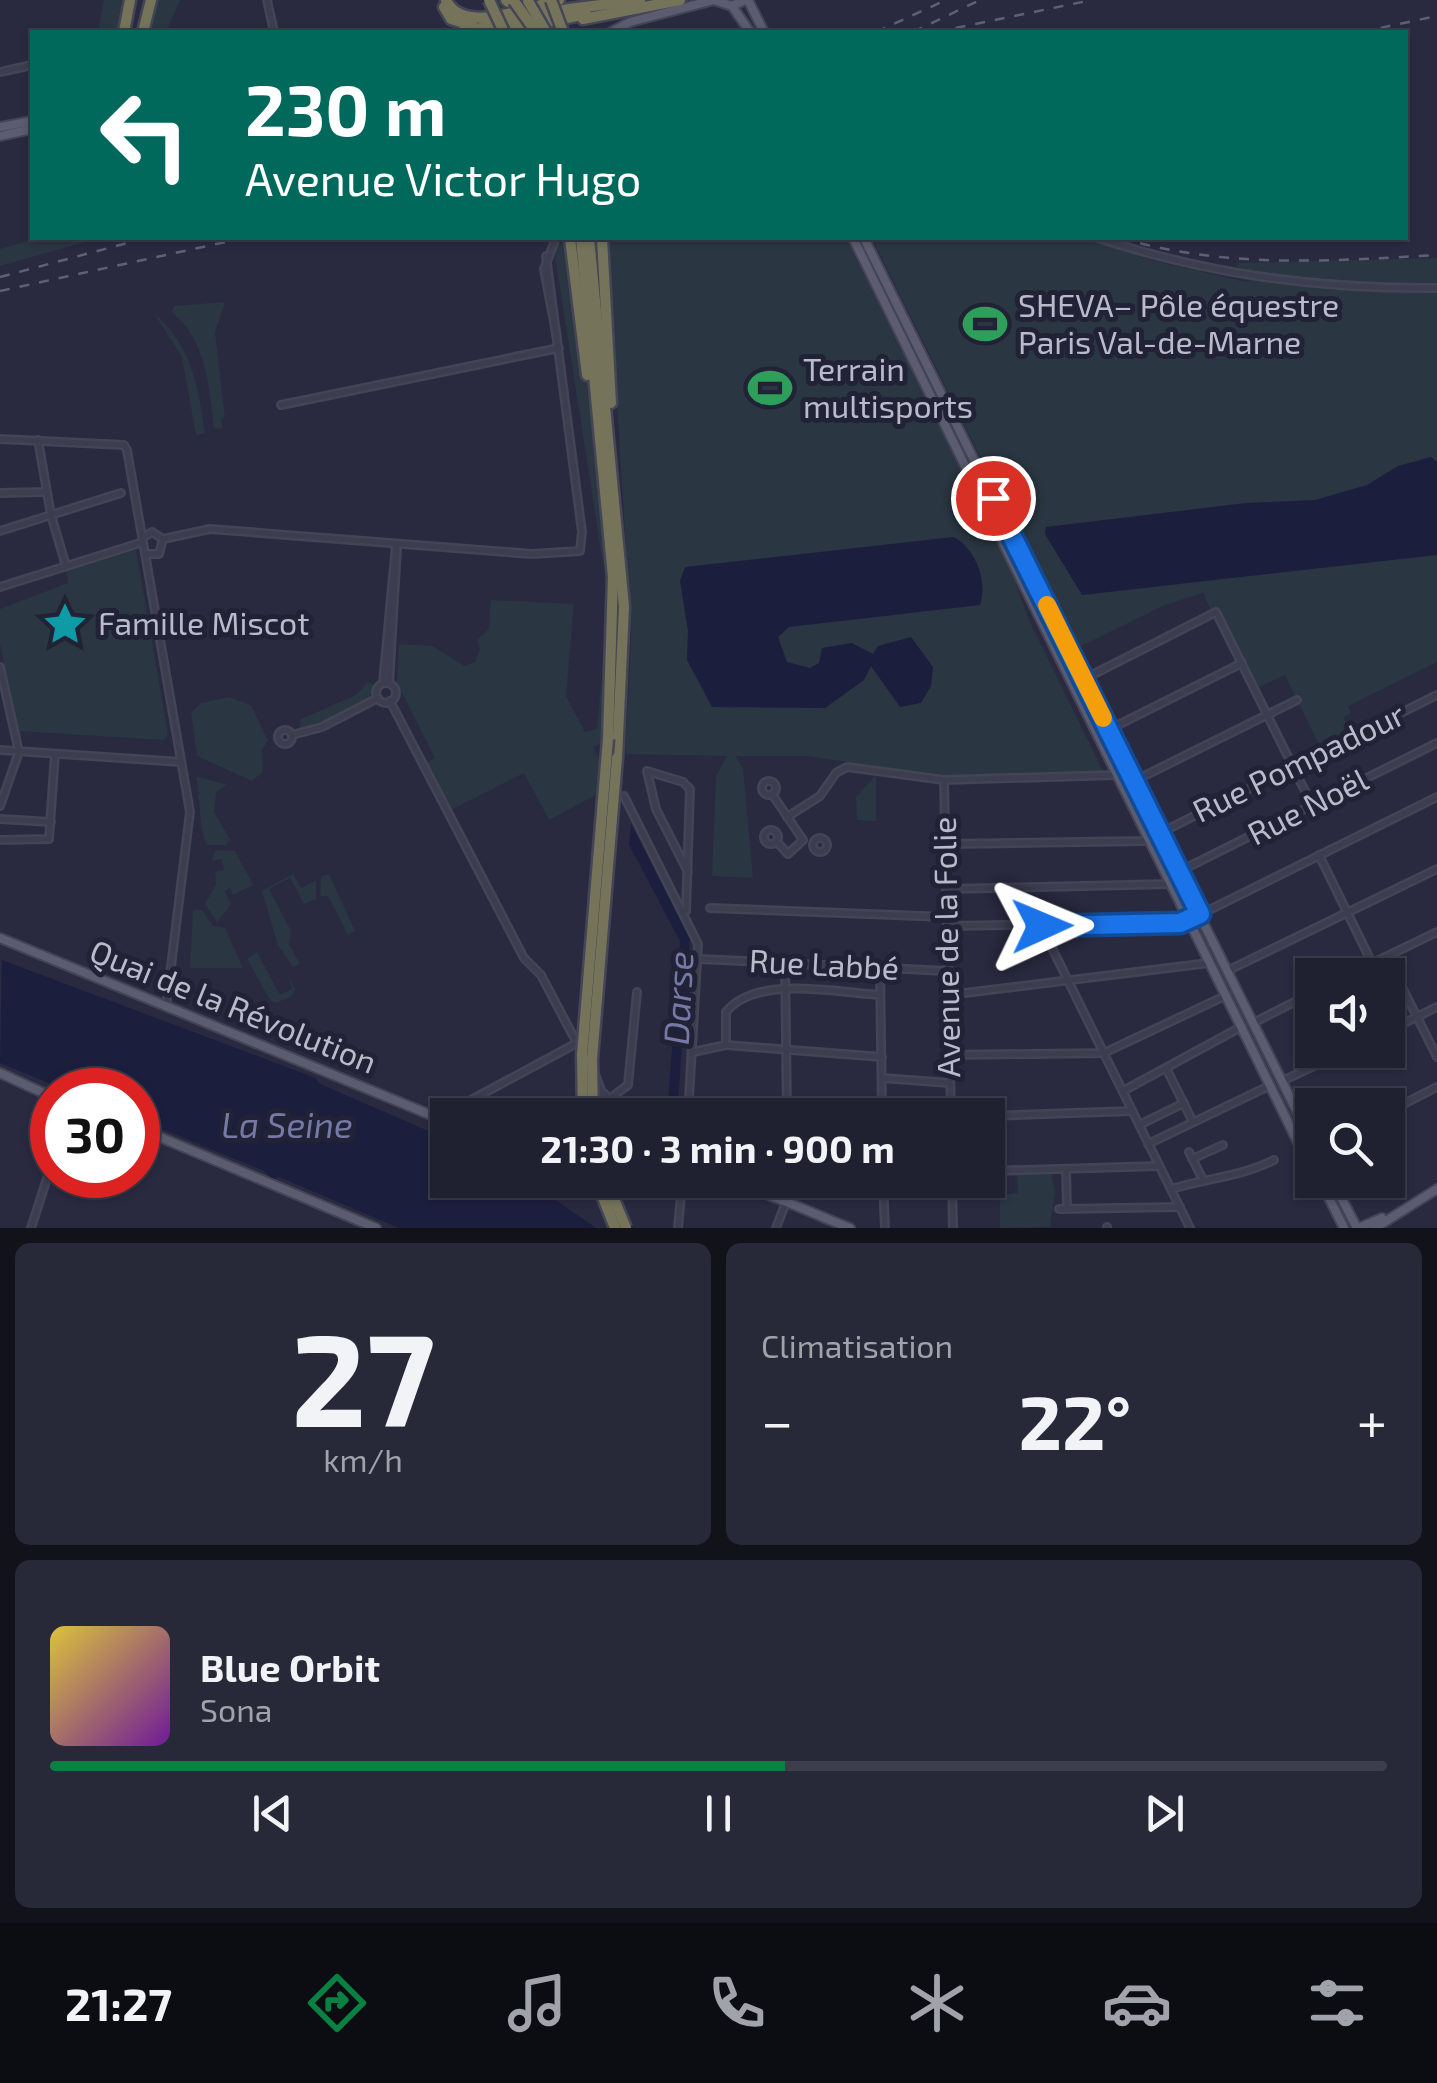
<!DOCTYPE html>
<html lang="fr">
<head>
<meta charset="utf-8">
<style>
  body { margin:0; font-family:"Exo 2",sans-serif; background:#272838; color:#f1f3f6; height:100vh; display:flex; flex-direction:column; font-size:38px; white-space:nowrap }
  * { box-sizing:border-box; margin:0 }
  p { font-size:32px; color:#a1a3ab }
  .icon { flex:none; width:55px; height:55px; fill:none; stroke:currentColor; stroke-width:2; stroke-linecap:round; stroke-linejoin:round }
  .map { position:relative; height:1228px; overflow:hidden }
  .side { display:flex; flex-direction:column; gap:15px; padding:15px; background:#11121a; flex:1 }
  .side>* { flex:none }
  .hud { position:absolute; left:30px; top:30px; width:1378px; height:210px; border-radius:0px; box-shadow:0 2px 8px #0004,0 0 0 2px #3c3e4c; background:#00695c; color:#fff; overflow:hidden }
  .tools { position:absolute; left:1295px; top:958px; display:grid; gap:20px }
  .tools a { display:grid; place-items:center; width:110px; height:110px; border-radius:0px; background:#1f2030; box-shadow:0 2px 8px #0004,0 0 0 2px #3c3e4c; font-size:50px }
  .speed { position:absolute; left:30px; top:1068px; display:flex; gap:20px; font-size:50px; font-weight:700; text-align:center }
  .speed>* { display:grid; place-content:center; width:130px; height:130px; border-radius:50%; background:#1f2030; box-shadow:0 2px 8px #0004,0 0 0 2px #3c3e4c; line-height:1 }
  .speed .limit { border:15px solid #d22; background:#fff; color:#111 }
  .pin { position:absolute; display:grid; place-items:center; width:85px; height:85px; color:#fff; margin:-42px; border:5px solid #fff; border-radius:50%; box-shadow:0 2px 10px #0007 }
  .me { position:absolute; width:110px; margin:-55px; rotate:89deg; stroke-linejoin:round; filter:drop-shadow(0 0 8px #0008) }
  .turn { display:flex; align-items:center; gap:35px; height:210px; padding:0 50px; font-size:45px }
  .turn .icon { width:130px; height:130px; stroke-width:2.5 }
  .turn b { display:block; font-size:70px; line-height:85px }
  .big { font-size:75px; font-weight:700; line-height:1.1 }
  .side .tile { flex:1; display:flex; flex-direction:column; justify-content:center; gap:15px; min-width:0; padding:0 35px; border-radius:15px; background:#272838 }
  .side .dial { align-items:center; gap:0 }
  .dial b { font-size:130px; line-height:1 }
  .song { display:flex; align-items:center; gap:30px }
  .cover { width:120px; height:120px; border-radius:15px; background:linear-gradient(135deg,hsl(50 70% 55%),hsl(280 70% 35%)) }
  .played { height:10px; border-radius:5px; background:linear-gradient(90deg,#0b8043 55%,#3c3e4c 55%) }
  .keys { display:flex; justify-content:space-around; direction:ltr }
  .heat { display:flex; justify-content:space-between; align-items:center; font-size:55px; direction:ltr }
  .side .tiles { flex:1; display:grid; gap:15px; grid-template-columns:1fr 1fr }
  .tile:last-child { grid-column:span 2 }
  .trip { position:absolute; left:430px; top:1098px; width:575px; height:100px; border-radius:0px; background:#1f2030; box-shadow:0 2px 8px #0004,0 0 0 2px #3c3e4c; font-weight:700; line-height:100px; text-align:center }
  .tab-bar { display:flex; height:160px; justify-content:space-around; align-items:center; background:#0c0d13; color:#a1a3ab }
  .tab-bar .icon { width:70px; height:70px }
  .tab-bar .selected { color:#0b8043 }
  .tab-bar b { font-size:45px; color:#f1f3f6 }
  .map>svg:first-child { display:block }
  .green { fill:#2a3641 }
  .water { fill:#1c1e3e }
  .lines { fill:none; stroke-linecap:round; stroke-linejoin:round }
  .minor-casing { stroke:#434456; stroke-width:10 }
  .major-casing { stroke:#434456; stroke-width:12 }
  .highway-casing { stroke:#444557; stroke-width:15 }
  .minor { stroke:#3c3e50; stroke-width:5 }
  .major { stroke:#5b5c70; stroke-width:8 }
  .highway { stroke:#75745a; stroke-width:10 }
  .rail { stroke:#5f6077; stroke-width:2.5; stroke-dasharray:10 10; stroke-linecap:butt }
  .highway-bridge-casing { stroke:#444557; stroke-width:15; stroke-linecap:butt }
  .highway-bridge { stroke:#75745a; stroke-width:10 }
  .route-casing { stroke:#114b97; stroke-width:25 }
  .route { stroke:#1a73e8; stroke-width:18 }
  .slow { stroke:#f59e0b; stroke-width:18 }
  .labels { text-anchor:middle; stroke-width:10; stroke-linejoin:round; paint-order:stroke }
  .poi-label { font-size:32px; fill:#b9baca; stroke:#212235; text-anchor:start }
  .street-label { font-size:32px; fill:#b9baca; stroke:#212235 }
  .water-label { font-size:35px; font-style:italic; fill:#7579a6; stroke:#212235 }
</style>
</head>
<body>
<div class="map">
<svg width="1437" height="1228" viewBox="0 0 1437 1228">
  <rect width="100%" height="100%" fill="#292a40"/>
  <!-- green -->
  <g class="green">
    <path d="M104,0h21l-6,32h-21z"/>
    <path d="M156,0h24l-14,32h-18z"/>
    <path d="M38,238h61l-99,28v-17z"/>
    <path d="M567,238c22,166 52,338 34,506l-8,3 20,39 -64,34 -25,-47 -73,37 -25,-47 9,-5 -38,-75 2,-39 33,2 33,20 10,-4 5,-12 -3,-10 12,-11 2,-29 83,4 -8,92 19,36 12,-3 10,-111 -3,-48 -49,-314 2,-11z"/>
    <path d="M607,238h239l167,337 16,45 74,151 -162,5 -134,-20h-72l8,12 10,110 -41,-2 4,-100 11,-20 -102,-2 6,-120z"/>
    <path d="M872,238h215l76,25 83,19 14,-8 -20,-2 -4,-9 201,-5v404l-89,44 3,7 -7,4 7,16 -31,14 -35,-72 -26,12 -40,-79 -8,3 -8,-18 -38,12 -90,44z"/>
    <path d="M225,302l-10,31 10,84 -4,2 2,9 -9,1c-5,-42 -7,-88 -42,-117l2,-6z"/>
    <path d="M154,313c38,33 44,72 51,120l-9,2 -14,-78z"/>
    <path d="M136,550l32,184 -4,6 -146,-9 -18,-87v-35l68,-26 -2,-12z"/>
    <path d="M368,682l6,3 -6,16 -50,26 -19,1 2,-9 55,-24z"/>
    <path d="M229,697l22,8 17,36 -6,8 1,23 -11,9 -55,-25 -6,-43 10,-10z"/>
    <path d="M876,775v46l-19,-1 -1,-23z"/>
    <path d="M196,776l31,9 -11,7 -2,20 16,27 -4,6h-19c-8,-11 -7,-51 -11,-69z"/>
    <path d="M215,850l20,1 18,34 -20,10 -3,-7 -5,3 6,14 -14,17 -12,-18 11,-20 -1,-12 9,-2 -2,-11 -10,2z"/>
    <path d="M293,874l8,14 15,-8v19l-12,5 -14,-26 -21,11 22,42 -2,13 11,20 -7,3 -15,-22 -16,-54z"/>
    <path d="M329,874l26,57 -7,4 -20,-39h-8l1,-20z"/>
    <path d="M193,910h9l11,16 12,2 18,40h-53z"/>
    <path d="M257,952l23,43 12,-6 -3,-13 6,13 -3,7 -16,7 -6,-3 -23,-41z"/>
    <path d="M1051,1172l4,21 -5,34 -50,1v-33l18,-2 -1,-20z"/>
  </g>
  <!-- water -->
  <g class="water">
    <path d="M1431,457l6,5v93l-355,40 -37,-61 1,-7 200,-24 69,-3 52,-15 31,-19z"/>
    <path d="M954,537c22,13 34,44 26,68l-191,22 -11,10 9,25 23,6 9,-5 3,-15 30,-5 21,11 5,-8 33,-9 22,30 -2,19 -10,17 -21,4 -29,-41 -7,14 -39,28 -113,-1 -25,-47 1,-29 -8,-50 5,-14z"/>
    <path d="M631,824l59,114 -13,177h-10l13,-174 -51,-96z"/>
    <path d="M2,960l314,118 2,5 129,56 1,41h104l-11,4v6l55,38h-197l-120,-51 -6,3 -9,-9 -126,-52v-29h-73l-65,-27z"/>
  </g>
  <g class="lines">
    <!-- minor casing -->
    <g class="minor-casing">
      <g id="minor">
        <path d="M267,0l7,32"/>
        <path d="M0,72l32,-7"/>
        <path d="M556,238l-12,31 13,69"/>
        <path d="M1098,238c112,37 221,51 339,50"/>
        <path d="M281,405l278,-57"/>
        <path d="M0,439l124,6 3,5 63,362 -24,195"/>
        <path d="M38,440l13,75 15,51"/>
        <path d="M0,493l46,-1"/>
        <path d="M0,531l121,-38"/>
        <path d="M142,538l10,-6 11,7"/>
        <path d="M163,539l47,-10 322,25 48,-3 2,-19 -36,-276"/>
        <path d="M145,554h14l4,-15"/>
        <path d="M0,587l140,-44"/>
        <path d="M0,667l19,85 -19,54"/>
        <path d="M1084,679l132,-67 96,193"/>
        <circle cx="386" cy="693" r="10"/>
        <path d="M383,683l13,-138"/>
        <path d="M389,683l8,-135"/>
        <path d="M390,701l134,257 17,17 39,74"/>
        <circle cx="285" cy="737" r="7"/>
        <path d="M1108,730l134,-67"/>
        <path d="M292,735l30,-8 56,-29"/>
        <path d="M0,750l181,12"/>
        <path d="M944,780l7,335"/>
        <path d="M1134,781l163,-81"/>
        <circle cx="769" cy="788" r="7"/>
        <path d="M772,794l31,46 -15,14 -11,-12"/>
        <path d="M624,796l74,148 -10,171"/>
        <path d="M787,817l33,-21 16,-23 11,-6 97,13 173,-5"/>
        <path d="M0,819l51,3"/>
        <circle cx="771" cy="837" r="7"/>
        <circle cx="820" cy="845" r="7"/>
        <path d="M0,840l49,-1 6,-85"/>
        <path d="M945,844l199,-3 293,-146"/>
        <path d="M1319,855l53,108"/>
        <path d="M1180,871l257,-128"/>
        <path d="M946,889l225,-5"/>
        <path d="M710,908l237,9"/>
        <path d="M686,911l4,-122 -7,-7 -36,-11 9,38 32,63"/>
        <path d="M1046,925l3,17 141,286"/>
        <path d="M947,926l238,-4 252,-125"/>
        <path d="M1387,957l50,100"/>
        <path d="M700,959l247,12"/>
        <path d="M785,963l2,152"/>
        <path d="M880,968l2,147"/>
        <path d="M1227,971l210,-102"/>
        <path d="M1348,975l89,-43"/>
        <path d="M948,995l261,-32"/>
        <path d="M1253,1023l59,-30"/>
        <path d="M1388,1031l49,-24"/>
        <path d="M726,1045v-33c31,-38 111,-19 154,-17"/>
        <path d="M693,1052l33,-7 156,12"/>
        <path d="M949,1055l155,-2 123,-58"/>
        <path d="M1166,1068l27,54"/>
        <path d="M594,1071l8,22"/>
        <path d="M882,1078l67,5"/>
        <path d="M1282,1081l67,-31"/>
        <path d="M1123,1091l118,-64"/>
        <circle cx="599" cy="1101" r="9"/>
        <path d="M608,1100l20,-15 9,-93"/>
        <path d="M1388,1112l49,-25"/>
        <path d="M988,1116l144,-5"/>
        <path d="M443,1120l2,-6 132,-71"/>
        <path d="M1139,1125l45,-22"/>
        <path d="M1148,1144l121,-58"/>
        <path d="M1189,1152l14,28"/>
        <path d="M1192,1159l31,-14"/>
        <path d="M1388,1163l1,3"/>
        <path d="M1066,1169l1,40"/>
        <path d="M988,1171l171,-5"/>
        <path d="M883,1180l2,48"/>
        <path d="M952,1180l1,48"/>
        <path d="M1171,1189c36,-11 69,-12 103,-29"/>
        <path d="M1059,1209l121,-2"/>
        <path d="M1107,1227v1"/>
        <path d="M31,1228l21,-65"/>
        <path d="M678,1228l4,-45"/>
        <path d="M776,1228l12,-31v-17"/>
      </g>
    </g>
    <!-- major casing -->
    <g class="major-casing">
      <g id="major">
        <path d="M714,0l18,6 13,-6"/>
        <path d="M748,0l16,32"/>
        <path d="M732,6l18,26"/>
        <path d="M611,32l19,-10 84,-22"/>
        <path d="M0,127l32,-6"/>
        <path d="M0,136l32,-7"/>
        <path d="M853,238l459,933"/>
        <path d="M864,238l448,904"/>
        <path d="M0,938l448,184"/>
        <path d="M0,1073l52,24"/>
        <path d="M138,1128l238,100"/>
        <path d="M582,1180c44,19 85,-4 130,1 47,5 93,30 138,47"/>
        <path d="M1320,1180l24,48"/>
        <path d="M1332,1180l25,48"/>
        <path d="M1359,1228l23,-10"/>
        <path d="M1375,1228l62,-39"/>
      </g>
    </g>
    <!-- highway casing -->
    <g class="highway-casing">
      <g id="highway">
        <path d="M446,0c17,36 83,7 113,0"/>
        <path d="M506,0l2,2"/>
        <path d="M444,7l7,12 22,7"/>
        <path d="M583,19l97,-19"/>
        <path d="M124,32l6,-32"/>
        <path d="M143,32l8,-32"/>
        <path d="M462,32l107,-23 71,-9"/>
        <path d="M500,32l86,-18"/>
        <path d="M570,238l17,137"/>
        <path d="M581,238l32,339 -5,162"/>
        <path d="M589,238l35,369 -7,151"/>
        <path d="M602,238l9,165"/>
      </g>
    </g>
    <!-- minor -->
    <use href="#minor" class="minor"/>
    <!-- major -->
    <use href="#major" class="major"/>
    <!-- highway -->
    <use href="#highway" class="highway"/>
    <!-- rail -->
    <g class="rail">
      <path d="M876,32l70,-32"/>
      <path d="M913,32l67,-32"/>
      <path d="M936,32l156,-32"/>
      <path d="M1361,32l76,-16"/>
      <path d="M1121,238c105,31 209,23 316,17"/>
      <path d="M0,277l146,-39"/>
      <path d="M0,291l244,-53"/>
    </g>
    <!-- highway-bridge casing -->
    <g class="highway-bridge-casing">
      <g id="highway-bridge">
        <path d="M489,0l15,32"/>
        <path d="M551,0l12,32"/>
        <path d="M514,1l22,31"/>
        <path d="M528,1l18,31"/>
        <path d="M583,1115l-1,-60 26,-316"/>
        <path d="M593,1115l-1,-56 25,-301"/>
        <path d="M596,1180l19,48"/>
        <path d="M606,1180l20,48"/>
      </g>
    </g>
    <!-- highway-bridge -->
    <use href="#highway-bridge" class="highway-bridge"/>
  </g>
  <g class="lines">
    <!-- route casing -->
    <g class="route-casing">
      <path id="route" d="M993,498l207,416 -20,9 -138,3"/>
    </g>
    <!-- route -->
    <use href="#route" class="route"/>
    <!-- slow -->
    <path class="slow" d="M1047,605l56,113"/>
  </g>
  <!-- icons -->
  <defs>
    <g id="stadium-bare" transform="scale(3.45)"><path d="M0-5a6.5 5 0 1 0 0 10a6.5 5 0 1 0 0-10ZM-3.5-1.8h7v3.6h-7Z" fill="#2e9e5b" stroke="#212235" stroke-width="2.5" paint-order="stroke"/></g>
    <g id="sight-bare" transform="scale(3.45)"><path d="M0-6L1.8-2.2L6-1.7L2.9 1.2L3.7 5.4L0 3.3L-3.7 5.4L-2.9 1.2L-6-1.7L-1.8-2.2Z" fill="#0f9aa8" stroke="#212235" stroke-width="2.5" paint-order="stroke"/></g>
  </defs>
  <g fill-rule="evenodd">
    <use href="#stadium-bare" x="985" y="324"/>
    <use href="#stadium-bare" x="770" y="388"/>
    <use href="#sight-bare" x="65" y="624"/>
  </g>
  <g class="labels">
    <!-- poi labels -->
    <g class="poi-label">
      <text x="1018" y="317">SHEVA– Pôle équestre<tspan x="1018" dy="37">Paris Val-de-Marne</tspan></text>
      <text x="803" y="381">Terrain<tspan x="803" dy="37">multisports</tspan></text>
      <text x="98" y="635">Famille Miscot</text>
    </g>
    <!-- street labels -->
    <g class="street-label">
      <text transform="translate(1299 763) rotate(-26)" y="11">Rue Pompadour</text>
      <text transform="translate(1308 807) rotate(-27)" y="11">Rue Noël</text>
      <text transform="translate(947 947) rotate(-91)" y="11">Avenue de la Folie</text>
      <text transform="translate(824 965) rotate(3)" y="11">Rue Labbé</text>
      <text transform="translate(233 1007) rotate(22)" y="11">Quai de la Révolution</text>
    </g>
    <!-- water labels -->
    <g class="water-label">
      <text transform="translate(679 998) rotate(-87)" y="12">Darse</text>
      <text x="287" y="1138">La Seine</text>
    </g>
  </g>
</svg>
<div class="tools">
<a><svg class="icon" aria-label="sound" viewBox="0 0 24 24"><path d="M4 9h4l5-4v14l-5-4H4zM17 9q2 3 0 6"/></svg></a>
<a><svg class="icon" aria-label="search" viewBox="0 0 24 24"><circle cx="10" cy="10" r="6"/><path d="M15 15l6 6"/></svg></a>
</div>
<div class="speed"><div class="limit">30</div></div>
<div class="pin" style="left:993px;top:498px;background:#d93025"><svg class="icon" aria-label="arrive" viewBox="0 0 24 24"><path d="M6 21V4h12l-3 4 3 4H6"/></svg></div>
<svg class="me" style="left:1042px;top:926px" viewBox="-20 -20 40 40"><path d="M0-17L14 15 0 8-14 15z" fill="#1a73e8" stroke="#fff" stroke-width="4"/></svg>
<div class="trip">21:30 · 3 min · 900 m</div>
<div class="hud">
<div class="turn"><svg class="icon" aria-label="left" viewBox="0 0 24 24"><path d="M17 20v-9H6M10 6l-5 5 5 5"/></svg><div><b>230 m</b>Avenue Victor Hugo</div></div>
</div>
</div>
<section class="side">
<div class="tiles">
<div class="tile dial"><b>27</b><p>km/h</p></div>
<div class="tile"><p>Climatisation</p>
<div class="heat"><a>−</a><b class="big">22°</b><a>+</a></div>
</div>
<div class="tile">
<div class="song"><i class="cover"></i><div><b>Blue Orbit</b><p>Sona</p></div></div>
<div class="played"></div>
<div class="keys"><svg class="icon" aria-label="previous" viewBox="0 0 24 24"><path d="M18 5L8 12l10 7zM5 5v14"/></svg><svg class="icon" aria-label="pause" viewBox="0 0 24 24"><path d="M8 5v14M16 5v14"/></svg><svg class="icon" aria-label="next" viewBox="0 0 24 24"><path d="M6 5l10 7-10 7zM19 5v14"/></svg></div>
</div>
</div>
</section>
<nav class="tab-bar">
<b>21:27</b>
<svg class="icon selected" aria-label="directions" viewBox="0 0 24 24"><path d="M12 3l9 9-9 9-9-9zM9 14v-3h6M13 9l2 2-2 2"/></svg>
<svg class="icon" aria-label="music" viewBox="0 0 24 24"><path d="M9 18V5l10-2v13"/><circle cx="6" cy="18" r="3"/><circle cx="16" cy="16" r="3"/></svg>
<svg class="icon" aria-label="phone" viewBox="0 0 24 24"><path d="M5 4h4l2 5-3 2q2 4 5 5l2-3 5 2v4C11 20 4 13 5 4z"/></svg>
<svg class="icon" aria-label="climate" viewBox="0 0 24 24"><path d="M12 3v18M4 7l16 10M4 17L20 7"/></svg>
<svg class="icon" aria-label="car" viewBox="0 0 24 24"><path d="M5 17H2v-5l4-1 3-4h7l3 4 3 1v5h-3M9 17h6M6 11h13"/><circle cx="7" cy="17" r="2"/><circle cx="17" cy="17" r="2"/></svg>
<svg class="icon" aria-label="filters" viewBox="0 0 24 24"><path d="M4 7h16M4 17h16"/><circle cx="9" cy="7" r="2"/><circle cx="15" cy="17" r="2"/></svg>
</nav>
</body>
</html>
